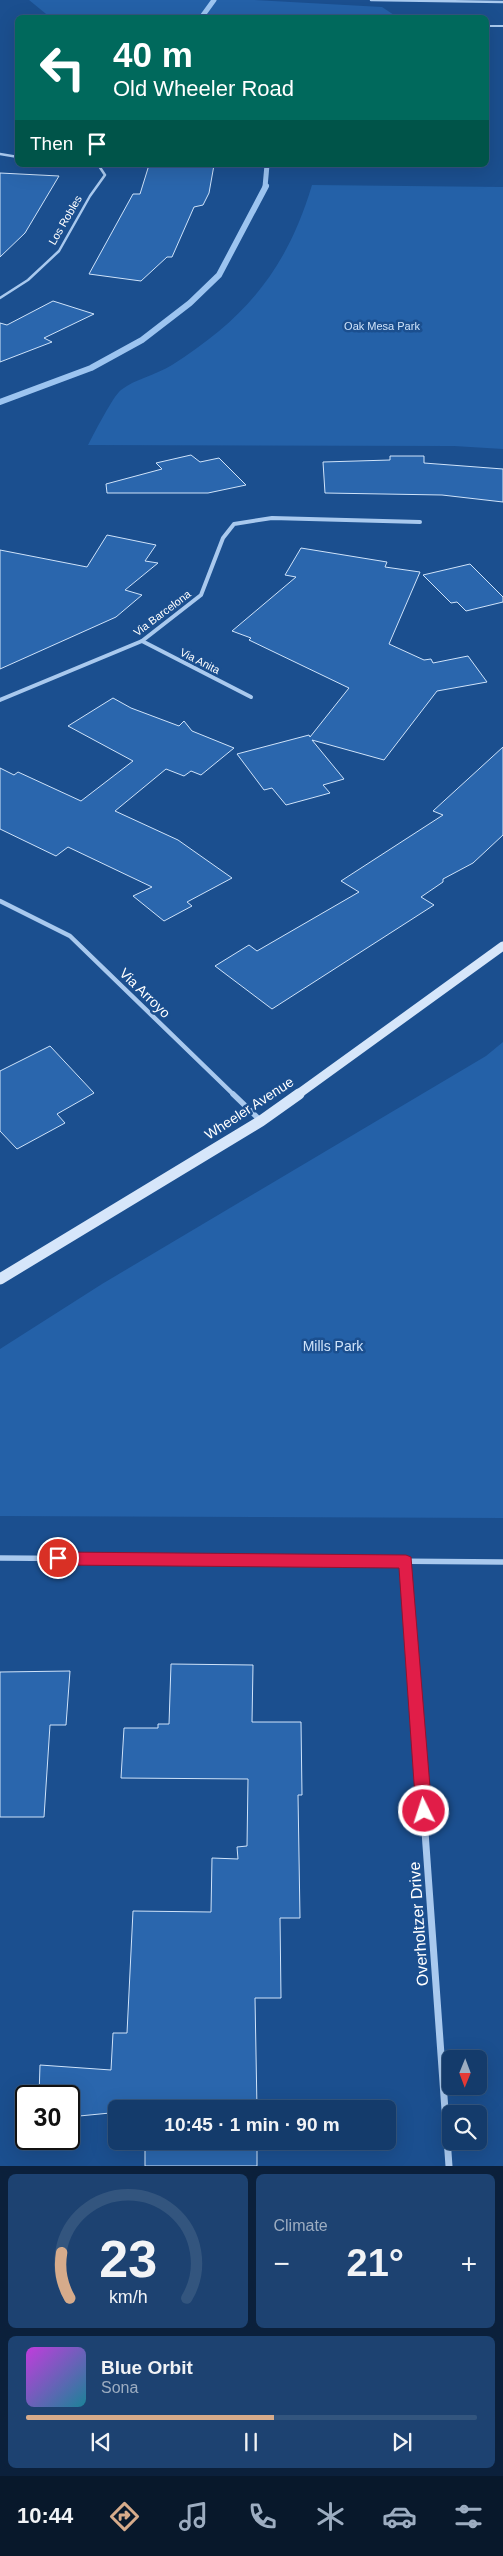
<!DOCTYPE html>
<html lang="en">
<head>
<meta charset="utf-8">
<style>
  body { margin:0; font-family:Arial,sans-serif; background:#1d4271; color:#f1f3f6; height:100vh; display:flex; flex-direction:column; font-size:19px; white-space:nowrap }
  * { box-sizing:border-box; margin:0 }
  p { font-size:16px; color:#9dadc1 }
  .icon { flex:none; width:28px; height:28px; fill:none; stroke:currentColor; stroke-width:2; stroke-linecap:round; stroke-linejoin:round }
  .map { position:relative; height:2166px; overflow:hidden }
  .side { display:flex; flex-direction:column; gap:8px; padding:8px; background:#0b203b; flex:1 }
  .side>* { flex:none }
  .banner { position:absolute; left:15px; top:15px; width:474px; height:152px; border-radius:8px; box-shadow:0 5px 20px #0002,0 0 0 1px #33557e; background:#00695c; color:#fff; overflow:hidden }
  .needle { width:32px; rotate:181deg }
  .fabs { position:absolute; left:442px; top:2050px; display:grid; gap:10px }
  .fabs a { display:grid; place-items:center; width:45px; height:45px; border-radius:8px; background:#143b6b; box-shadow:0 5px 20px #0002,0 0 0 1px #33557e; font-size:25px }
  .speed { position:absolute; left:15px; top:2085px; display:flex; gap:10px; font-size:25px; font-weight:700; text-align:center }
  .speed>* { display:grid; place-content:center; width:65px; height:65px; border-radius:50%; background:#143b6b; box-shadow:0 5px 20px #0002,0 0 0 1px #33557e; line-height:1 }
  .speed .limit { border:2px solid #111; border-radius:8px; background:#fff; color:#111 }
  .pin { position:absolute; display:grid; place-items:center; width:42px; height:42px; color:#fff; margin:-21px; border:2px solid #fff; border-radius:50%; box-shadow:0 1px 5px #0007 }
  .me { position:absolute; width:55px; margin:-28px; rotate:356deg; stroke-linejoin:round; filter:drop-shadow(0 0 4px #0008) }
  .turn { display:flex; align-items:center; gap:18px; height:105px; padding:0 15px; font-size:22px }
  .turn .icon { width:65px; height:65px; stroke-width:2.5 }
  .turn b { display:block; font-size:35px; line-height:42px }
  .then { display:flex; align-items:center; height:48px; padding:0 15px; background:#0003; gap:10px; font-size:19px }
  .big { font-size:38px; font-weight:700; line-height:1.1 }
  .side .card { flex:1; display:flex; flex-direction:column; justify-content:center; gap:8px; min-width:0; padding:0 18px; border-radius:8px; background:#1d4271 }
  .side .dial { align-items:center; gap:0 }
  .dial svg { height:130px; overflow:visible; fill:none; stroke:#33557e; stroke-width:7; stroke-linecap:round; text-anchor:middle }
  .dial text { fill:#f1f3f6; stroke:none }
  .song { display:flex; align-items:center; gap:15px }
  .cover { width:60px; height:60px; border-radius:8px; background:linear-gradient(135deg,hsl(290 70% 55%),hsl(190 70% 35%)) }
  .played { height:5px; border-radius:2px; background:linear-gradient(90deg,#d6ab8b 55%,#33557e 55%) }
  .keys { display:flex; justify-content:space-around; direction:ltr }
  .heat { display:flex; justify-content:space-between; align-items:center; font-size:28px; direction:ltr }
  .side .tiles { flex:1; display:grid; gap:8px; grid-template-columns:1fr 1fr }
  .card:last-child { grid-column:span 2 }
  .trip { position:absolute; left:108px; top:2100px; width:288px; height:50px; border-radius:8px; background:#143b6b; box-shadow:0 5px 20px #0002,0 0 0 1px #33557e; font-weight:700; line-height:50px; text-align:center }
  .tabs { display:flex; height:80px; justify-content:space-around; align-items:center; background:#08182b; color:#9dadc1 }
  .tabs .icon { width:35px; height:35px }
  .tabs .selected { color:#d6ab8b }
  .tabs b { font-size:22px; color:#f1f3f6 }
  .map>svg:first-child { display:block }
  .green { fill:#2461a8 }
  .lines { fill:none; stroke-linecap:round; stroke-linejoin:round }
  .stream-far1 { stroke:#9cc4f0; stroke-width:5 }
  .stream { stroke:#9cc4f0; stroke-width:6 }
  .building { fill:#2a66ad; stroke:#cfe3fa }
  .lane { stroke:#a9c9ee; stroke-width:2 }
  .street-far4 { stroke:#a9c9ee; stroke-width:2.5 }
  .street-far3 { stroke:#a9c9ee; stroke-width:4 }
  .street-far2 { stroke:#a9c9ee; stroke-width:4.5 }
  .street-far1 { stroke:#a9c9ee; stroke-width:5.5 }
  .street { stroke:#a9c9ee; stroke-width:7 }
  .secondary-far1 { stroke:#d6e6fa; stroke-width:9 }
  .secondary { stroke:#d6e6fa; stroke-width:11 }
  .route { fill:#e11d48; stroke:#92132f }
  .labels { text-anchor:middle; stroke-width:5; stroke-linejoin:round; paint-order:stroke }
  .far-street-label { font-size:11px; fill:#fff; stroke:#1b4f8f }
  .far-park-label { font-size:11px; fill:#cfe3fa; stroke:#1b4f8f }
  .street-label { font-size:14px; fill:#fff; stroke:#1b4f8f }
  .park-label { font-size:14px; fill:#cfe3fa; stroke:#1b4f8f }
  .near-street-label { font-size:16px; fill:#fff; stroke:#1b4f8f }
</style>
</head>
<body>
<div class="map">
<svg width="503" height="2166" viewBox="0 0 503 2166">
  <rect width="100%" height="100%" fill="#1b4f8f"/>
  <!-- green -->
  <g class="green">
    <path d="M29,0h225l128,7 15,10 -346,1z"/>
    <path d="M312,185l191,2v262l-49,-3 -366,-1c6,-11 25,-49 33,-55 14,-11 35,-15 51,-25 74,-47 115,-96 140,-180z"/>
    <path d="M503,1042v476l-503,-2v-167l102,-65 384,-228z"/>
  </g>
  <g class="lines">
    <!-- stream-far1 -->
    <g class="stream-far1">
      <path d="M201,18l13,-18"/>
      <path d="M265,187l2,-22"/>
    </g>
    <!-- stream -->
    <path class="stream" d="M0,402l91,-34 51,-28 48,-37 29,-28 47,-89"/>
  </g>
  <!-- building -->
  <g class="building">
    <path d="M149,165h65l-5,28 -6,12 -9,2 -22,50h-5l-26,24 -52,-7 44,-80h7z"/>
    <path d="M0,173l59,3 -34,57 -25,24z"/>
    <path d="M53,301l41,13 -50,24 8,4 -52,20v-39l7,2z"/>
    <path d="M191,455l9,7 19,-4 27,27 -38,8h-101l-1,-9 56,-15 -6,-6z"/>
    <path d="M390,456h34v7l79,6v33l-61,-7 -117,-2 -2,-31 67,-2z"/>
    <path d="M107,535l49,10 -11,16 13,2 -33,27 17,5 -26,22 -116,52v-119l87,17z"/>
    <path d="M301,548l86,14 -2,5 35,5 -31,72 35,16 7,-1 2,4 35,-7 19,26 -50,9 -53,69 -72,-20 32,39 -21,6 7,8 -44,12 -14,-17 -8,2 -27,-36 72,-19 1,2 39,-49 -100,-48 2,-2 -19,-7 64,-54 -11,-2z"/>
    <path d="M470,564l33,33v5l-37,9 -9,-9 -6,1 -28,-28z"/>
    <path d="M113,698l18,10 48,18 5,-5 8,10 42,17 -33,27 -10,-4 -7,5 -18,-7 -51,42 63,29 54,38 -45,24 5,4 -28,15 -31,-25 19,-9 -84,-40 -12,9 -56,-27v-61l14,7 4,-3 63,29 52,-40 -65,-35z"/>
    <path d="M503,747v88l-30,28 -30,16v3l-22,15 13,8 -162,104 -57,-43 34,-21 8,6 102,-59 -18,-11 102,-66 -10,-4z"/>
    <path d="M50,1046l44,47 -37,21 8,9 -48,26 -17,-18v-60z"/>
    <path d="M171,1664l82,1 -1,57h49l1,73h-4l2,123h-20l1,80h-26l2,111h-141v14h-7l1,-10 -41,4v-21h-30l1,-31 71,5 2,-37h14l6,-122 78,1 1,-54 26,1 -1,-12 10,-1 1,-67 -127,-1 3,-50h34v-4h11z"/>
    <path d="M70,1671l-4,54h-16l-6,92h-44v-145z"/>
    <rect x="145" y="2141" width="112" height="25"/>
  </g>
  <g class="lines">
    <!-- lane -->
    <path class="lane" d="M486,26h17"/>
    <!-- street-far4 -->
    <g class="street-far4">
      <path d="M371,0l132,2"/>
      <path d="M0,154l18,3"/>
      <path d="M0,298l28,-18 31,-29 31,-55 15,-21 -6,-9 -5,-1"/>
    </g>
    <!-- street-far3 -->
    <g class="street-far3">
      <path d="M142,641l109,56"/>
      <path d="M0,700l142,-59 59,-46 22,-57 11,-14 38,-6 148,4"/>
    </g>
    <!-- street-far2 -->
    <path class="street-far2" d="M0,901l70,35 164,159"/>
    <!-- street-far1 -->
    <g class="street-far1">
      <path d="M233,1094l28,27"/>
      <path d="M0,1558l503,4"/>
      <path d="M406,1561l1,8"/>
    </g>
    <!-- street -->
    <path class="street" d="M406,1567l43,599"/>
    <!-- secondary-far1 -->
    <path class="secondary-far1" d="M297,1095l206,-149"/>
    <!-- secondary -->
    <path class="secondary" d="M0,1279l261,-158 38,-27"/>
  </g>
  <!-- route -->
  <path class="route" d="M58,1552l348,3 5,2 21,254 -2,6 -6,2 -6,-2 -2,-6 -17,-243 -341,-3 -5,-2 -2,-5 2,-4z"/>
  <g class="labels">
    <!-- far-street labels -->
    <g class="far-street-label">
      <text transform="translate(65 220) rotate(-60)" y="4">Los Robles</text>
      <text transform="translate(162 613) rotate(-37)" y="4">Via Barcelona</text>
      <text transform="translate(200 661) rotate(27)" y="4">Via Anita</text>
    </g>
    <!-- far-park labels -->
    <g class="far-park-label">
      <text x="382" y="330">Oak Mesa Park</text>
    </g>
    <!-- street labels -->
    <g class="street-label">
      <text transform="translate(145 993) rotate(44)" y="5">Via Arroyo</text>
      <text transform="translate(249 1108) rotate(-33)" y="5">Wheeler Avenue</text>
    </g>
    <!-- park labels -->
    <g class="park-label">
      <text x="333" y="1351">Mills Park</text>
    </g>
    <!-- near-street labels -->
    <g class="near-street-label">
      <text transform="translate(418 1924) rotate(-94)" y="6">Overholtzer Drive</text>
    </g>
  </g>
</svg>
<div class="fabs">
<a><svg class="needle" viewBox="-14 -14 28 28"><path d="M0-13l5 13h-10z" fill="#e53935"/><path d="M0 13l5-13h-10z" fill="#9dadc1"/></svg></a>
<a><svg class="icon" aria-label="search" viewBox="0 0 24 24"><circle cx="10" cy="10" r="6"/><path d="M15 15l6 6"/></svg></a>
</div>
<div class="speed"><div class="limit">30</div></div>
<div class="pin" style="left:58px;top:1558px;background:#d93025"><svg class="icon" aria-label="arrive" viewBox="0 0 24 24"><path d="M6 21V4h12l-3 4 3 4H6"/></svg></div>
<svg class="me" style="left:424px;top:1811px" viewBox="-20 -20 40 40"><circle r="17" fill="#e11d48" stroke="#fff" stroke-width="3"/><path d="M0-11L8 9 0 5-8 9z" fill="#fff"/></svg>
<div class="trip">10:45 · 1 min · 90 m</div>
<div class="banner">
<div class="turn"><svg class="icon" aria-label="left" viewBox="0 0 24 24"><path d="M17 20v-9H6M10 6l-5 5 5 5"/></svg><div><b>40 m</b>Old Wheeler Road</div></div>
<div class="then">Then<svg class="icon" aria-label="arrive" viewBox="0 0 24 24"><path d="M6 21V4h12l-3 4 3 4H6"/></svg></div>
</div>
</div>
<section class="side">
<div class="tiles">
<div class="card dial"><svg viewBox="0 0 100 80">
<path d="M14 69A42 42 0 1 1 86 69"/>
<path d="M14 69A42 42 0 0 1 9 41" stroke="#d6ab8b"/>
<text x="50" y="56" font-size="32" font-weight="700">23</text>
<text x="50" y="72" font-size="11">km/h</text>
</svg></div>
<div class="card"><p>Climate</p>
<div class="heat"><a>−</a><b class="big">21°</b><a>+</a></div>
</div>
<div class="card">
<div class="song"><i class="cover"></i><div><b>Blue Orbit</b><p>Sona</p></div></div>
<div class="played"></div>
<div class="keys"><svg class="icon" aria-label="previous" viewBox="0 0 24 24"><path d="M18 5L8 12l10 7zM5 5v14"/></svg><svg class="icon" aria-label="pause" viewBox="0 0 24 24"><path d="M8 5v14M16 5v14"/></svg><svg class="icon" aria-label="next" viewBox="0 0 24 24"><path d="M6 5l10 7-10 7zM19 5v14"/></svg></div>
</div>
</div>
</section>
<nav class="tabs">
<b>10:44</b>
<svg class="icon selected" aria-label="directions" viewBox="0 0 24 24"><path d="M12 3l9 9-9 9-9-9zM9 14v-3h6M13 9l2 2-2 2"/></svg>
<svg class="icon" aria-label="music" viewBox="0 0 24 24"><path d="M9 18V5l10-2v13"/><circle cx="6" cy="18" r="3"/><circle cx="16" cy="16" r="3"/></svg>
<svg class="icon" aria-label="phone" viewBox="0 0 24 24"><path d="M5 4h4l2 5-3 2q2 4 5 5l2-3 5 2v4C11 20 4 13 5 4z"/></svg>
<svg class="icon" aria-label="climate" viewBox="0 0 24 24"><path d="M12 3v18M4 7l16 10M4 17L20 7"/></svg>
<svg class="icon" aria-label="car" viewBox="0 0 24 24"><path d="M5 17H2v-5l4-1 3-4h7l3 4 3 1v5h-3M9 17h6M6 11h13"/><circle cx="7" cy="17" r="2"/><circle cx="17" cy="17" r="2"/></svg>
<svg class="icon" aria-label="filters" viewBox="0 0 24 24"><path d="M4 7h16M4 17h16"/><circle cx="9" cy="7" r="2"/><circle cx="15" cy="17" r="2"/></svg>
</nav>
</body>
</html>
